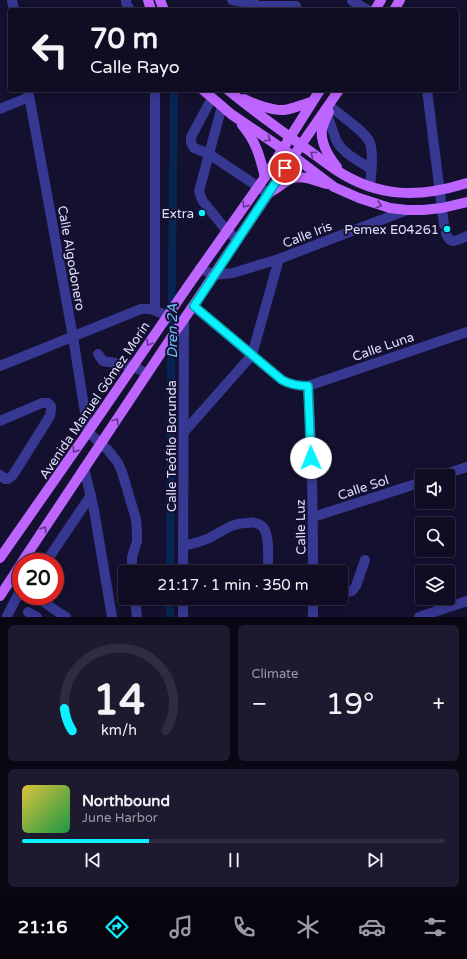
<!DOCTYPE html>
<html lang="en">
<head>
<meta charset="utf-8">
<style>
  body { margin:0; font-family:"Varela Round",sans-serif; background:#1d1a30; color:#f1f3f6; height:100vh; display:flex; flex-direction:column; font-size:15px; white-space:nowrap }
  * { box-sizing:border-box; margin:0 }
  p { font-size:13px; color:#9b9ba6 }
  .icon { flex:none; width:22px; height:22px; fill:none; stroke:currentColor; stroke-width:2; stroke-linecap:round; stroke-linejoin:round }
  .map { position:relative; height:617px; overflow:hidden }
  .panel { display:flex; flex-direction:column; gap:8px; padding:8px; background:#080713; flex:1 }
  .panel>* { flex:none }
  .hud { position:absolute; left:8px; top:8px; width:451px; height:84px; border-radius:4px; box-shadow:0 2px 10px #0003,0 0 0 1px #2f2c41; background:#0f0c23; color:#f1f3f6; overflow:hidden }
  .buttons { position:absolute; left:415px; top:469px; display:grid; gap:8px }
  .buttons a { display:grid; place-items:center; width:40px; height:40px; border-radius:4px; background:#0f0c23; box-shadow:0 2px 10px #0003,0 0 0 1px #2f2c41; font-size:20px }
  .speed { position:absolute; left:12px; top:553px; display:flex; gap:8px; font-size:20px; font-weight:700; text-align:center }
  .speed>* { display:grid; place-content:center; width:52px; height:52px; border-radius:50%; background:#0f0c23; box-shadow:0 2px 10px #0003,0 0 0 1px #2f2c41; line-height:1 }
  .speed .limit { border:6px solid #d22; background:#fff; color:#111 }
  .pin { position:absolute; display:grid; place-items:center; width:34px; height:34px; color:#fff; margin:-17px; border:2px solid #fff; border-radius:50%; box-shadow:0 1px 4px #0007 }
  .me { position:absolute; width:44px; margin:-22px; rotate:359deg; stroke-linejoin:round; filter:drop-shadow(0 0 3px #0008) }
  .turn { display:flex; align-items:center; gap:14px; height:84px; padding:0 16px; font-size:18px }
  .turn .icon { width:52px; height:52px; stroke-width:2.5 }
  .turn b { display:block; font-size:28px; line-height:34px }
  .big { font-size:30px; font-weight:600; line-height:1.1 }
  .panel .widget { flex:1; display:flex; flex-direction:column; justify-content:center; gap:6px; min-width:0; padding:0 14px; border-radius:6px; background:#1d1a30 }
  .panel .dial { align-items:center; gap:0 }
  .dial svg { height:104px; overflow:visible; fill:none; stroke:#2f2c41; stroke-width:7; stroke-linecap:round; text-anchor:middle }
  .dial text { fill:#f1f3f6; stroke:none }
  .song { display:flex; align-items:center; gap:12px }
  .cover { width:48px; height:48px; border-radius:6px; background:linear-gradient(135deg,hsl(50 70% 55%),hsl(140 70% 35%)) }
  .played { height:4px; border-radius:2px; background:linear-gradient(90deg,#0af2ff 30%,#2f2c41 30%) }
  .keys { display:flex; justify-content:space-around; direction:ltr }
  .heat { display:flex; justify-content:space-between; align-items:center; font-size:22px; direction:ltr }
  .panel .tiles { flex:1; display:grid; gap:8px; grid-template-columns:1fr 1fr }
  .widget:last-child { grid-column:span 2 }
  .trip { position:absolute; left:118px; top:565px; width:230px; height:40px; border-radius:4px; background:#0f0c23; box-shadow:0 2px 10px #0003,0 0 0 1px #2f2c41; font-weight:600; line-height:40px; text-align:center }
  .tab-bar { display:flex; height:64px; justify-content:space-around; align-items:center; background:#06050e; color:#9b9ba6 }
  .tab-bar .icon { width:28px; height:28px }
  .tab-bar .on { color:#0af2ff }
  .tab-bar b { font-size:18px; color:#f1f3f6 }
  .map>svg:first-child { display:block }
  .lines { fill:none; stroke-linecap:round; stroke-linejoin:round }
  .canal { stroke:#062552; stroke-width:8 }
  .minor { stroke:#373892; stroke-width:10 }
  .major { stroke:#be65ff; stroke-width:10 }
  .oneway { stroke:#60368d }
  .route-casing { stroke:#069da6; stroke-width:10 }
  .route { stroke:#0af2ff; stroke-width:7 }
  .poi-dot { fill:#0af2ff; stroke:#14102f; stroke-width:1.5 }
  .labels { text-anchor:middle; stroke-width:4; stroke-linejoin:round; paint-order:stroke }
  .poi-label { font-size:13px; fill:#e0deff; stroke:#14102f; text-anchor:end }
  .street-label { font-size:13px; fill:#e0deff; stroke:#14102f }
  .water-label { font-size:14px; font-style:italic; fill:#6cc2ff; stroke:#14102f }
</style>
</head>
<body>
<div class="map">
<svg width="467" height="617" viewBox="0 0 467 617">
  <rect width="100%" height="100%" fill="#14102f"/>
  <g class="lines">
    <!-- canal -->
    <g class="canal">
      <path d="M170,572l1,-207 3,-275"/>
      <path d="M170,617v-19"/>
    </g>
    <!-- minor -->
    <g class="minor">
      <path d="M12,0l2,10"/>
      <path d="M126,0v3l4,7"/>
      <path d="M232,0l26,5 38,1"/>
      <path d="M352,1l16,9"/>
      <path d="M28,90l45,247 15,95 20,18 10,13 4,9 14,47 1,14v8l-5,16v15"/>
      <path d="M155,90v220"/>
      <path d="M427,90l17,135"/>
      <path d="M212,98l-21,39v6l3,5 15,6 60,40"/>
      <path d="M222,106l-23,85 3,9 8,10 17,21 11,9"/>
      <path d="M331,107c9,8 35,25 39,36 4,13 1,30 0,44"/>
      <path d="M0,109l29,-12"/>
      <path d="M327,115c4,9 6,18 10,27 8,13 22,19 34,27"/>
      <path d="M446,233c4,13 12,7 21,3"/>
      <path d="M200,268l14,7 19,-2 13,-4 33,-10 128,-49"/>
      <path d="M193,306l89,74c9,5 16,6 26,6l159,-54"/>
      <path d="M98,354l5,7 30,5 14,8"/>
      <path d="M0,366l141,-57c11,-1 16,2 26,7"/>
      <path d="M308,386c4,62 5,124 5,186"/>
      <path d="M0,421l42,-18h6l3,3v4l-1,6 -37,59 -5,4h-3l-5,-4"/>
      <path d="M184,432l68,-77 27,-96"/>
      <path d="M84,468l10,42 18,107"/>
      <path d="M439,476l28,-9"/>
      <path d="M313,517l109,-35"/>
      <path d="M183,546c8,-2 17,-4 24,-7 15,-7 23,-16 40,-16 5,-1 11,0 15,3 8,8 6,30 6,40"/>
      <path d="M46,562l45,-67"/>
      <path d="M183,572l1,-252"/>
      <path d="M341,593l11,-2 4,-5 9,-26"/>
      <path d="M38,596c8,9 18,15 28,21"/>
      <path d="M135,598l2,19"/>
      <path d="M313,598v19"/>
      <path d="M28,612l9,5"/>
      <path d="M7,616l12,-23 1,-6 -2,-19"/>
      <path d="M183,617v-19"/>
      <path d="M419,617l48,-16"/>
    </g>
    <!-- major -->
    <g class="major">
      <path d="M148,0l3,10"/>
      <path d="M160,0l4,10"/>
      <path d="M375,10l6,-10"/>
      <path d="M394,10l6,-10"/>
      <path d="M203,90l28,24 62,42 41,31 25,11 31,10 17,2h16l19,-2 25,-6"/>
      <path d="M228,90c24,20 48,37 73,55 12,8 23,17 35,25 43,28 83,28 131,13"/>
      <path d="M244,99c10,5 29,12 40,11 9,-1 19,-6 27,-8"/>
      <path d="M329,112c-3,5 -5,11 -7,17 -2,14 7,28 15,38"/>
      <path d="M242,125c14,16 18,32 23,52"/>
      <path d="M272,191c6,-3 12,-9 19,-12 11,-5 25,2 36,5"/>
      <path d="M0,558l88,-126 100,-146 77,-109 55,-87"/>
      <path d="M22,562l151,-227 20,-29 108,-161 38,-55"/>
      <path d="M0,596l21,-32"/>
    </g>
  </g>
  <!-- one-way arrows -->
  <defs><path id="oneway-chevron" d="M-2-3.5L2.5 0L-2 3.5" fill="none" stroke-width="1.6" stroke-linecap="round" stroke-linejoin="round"/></defs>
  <g class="oneway">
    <use href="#oneway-chevron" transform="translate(268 139) rotate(34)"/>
    <use href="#oneway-chevron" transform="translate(313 154) rotate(-145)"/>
    <use href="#oneway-chevron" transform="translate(245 205) rotate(125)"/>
    <use href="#oneway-chevron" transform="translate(379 205) rotate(17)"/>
    <use href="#oneway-chevron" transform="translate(149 343) rotate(124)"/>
    <use href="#oneway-chevron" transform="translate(116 421) rotate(-56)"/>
    <use href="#oneway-chevron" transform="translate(75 450) rotate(125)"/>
    <use href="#oneway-chevron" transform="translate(44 529) rotate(-57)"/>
  </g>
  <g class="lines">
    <!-- route casing -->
    <g class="route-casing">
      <path id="route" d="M285,168l-91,138 88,74c9,5 16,6 26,6l3,72"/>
    </g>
    <!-- route -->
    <use href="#route" class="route"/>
  </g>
  <!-- markers -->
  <g class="poi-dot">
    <circle cx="202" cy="213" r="4"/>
    <circle cx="447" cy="229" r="4"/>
  </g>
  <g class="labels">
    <!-- poi labels -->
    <g class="poi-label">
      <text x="194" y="218">Extra</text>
      <text x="439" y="234">Pemex E04261</text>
    </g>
    <!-- street labels -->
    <g class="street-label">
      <text transform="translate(307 234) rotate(-21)" y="5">Calle Iris</text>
      <text transform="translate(72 258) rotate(80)" y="5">Calle Algodonero</text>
      <text transform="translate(383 346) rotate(-19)" y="5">Calle Luna</text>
      <text transform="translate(94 400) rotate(-56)" y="5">Avenida Manuel Gómez Morín</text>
      <text transform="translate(171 446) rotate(-90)" y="5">Calle Teófilo Borunda</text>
      <text transform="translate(363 487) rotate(-18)" y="5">Calle Sol</text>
      <text transform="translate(300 527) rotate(-91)" y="5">Calle Luz</text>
    </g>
    <!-- water labels -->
    <g class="water-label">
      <text transform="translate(172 331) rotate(-90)" y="5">Dren 2A</text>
    </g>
  </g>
</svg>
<div class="buttons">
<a><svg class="icon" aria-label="sound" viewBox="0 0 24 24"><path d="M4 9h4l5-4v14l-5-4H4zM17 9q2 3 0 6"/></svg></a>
<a><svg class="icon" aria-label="search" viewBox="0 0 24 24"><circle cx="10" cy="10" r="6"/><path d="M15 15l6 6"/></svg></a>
<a><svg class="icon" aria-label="layers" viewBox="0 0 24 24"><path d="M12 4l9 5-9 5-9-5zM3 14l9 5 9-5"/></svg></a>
</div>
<div class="speed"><div class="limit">20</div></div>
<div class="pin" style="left:285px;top:168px;background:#d93025"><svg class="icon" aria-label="arrive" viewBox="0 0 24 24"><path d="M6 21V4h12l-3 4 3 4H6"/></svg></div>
<svg class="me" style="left:311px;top:458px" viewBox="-20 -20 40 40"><circle r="19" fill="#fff"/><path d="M0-13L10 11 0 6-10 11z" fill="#0af2ff"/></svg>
<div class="trip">21:17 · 1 min · 350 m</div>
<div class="hud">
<div class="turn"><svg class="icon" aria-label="left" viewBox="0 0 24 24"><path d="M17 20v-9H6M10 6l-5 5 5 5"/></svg><div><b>70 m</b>Calle Rayo</div></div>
</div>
</div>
<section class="panel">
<div class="tiles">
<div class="widget dial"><svg viewBox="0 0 100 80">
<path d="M14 69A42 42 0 1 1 86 69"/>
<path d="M14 69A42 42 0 0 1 8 52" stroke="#0af2ff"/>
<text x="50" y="56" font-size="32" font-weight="700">14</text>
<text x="50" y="72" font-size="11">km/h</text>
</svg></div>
<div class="widget"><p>Climate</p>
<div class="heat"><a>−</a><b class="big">19°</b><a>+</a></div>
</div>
<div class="widget">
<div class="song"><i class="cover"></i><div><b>Northbound</b><p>June Harbor</p></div></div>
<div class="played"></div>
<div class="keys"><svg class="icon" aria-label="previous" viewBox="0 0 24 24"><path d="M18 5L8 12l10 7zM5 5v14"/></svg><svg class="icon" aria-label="pause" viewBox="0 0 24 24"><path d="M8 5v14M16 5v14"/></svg><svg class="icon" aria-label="next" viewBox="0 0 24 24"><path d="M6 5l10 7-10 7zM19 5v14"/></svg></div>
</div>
</div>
</section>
<nav class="tab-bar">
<b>21:16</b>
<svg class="icon on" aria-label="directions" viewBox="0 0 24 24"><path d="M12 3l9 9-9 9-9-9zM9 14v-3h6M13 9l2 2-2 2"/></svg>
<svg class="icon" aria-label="music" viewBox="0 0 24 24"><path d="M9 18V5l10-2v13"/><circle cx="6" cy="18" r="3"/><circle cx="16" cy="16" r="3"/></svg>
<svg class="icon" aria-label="phone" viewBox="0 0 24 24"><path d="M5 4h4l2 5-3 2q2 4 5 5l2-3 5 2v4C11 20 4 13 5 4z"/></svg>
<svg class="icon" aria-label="climate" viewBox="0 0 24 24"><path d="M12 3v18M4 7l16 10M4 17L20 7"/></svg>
<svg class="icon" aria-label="car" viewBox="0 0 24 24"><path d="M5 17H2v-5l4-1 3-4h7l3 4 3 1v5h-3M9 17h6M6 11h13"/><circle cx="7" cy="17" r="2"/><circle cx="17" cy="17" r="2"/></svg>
<svg class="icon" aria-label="filters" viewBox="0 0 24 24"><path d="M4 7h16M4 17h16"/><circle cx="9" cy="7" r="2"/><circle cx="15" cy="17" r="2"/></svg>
</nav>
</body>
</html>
